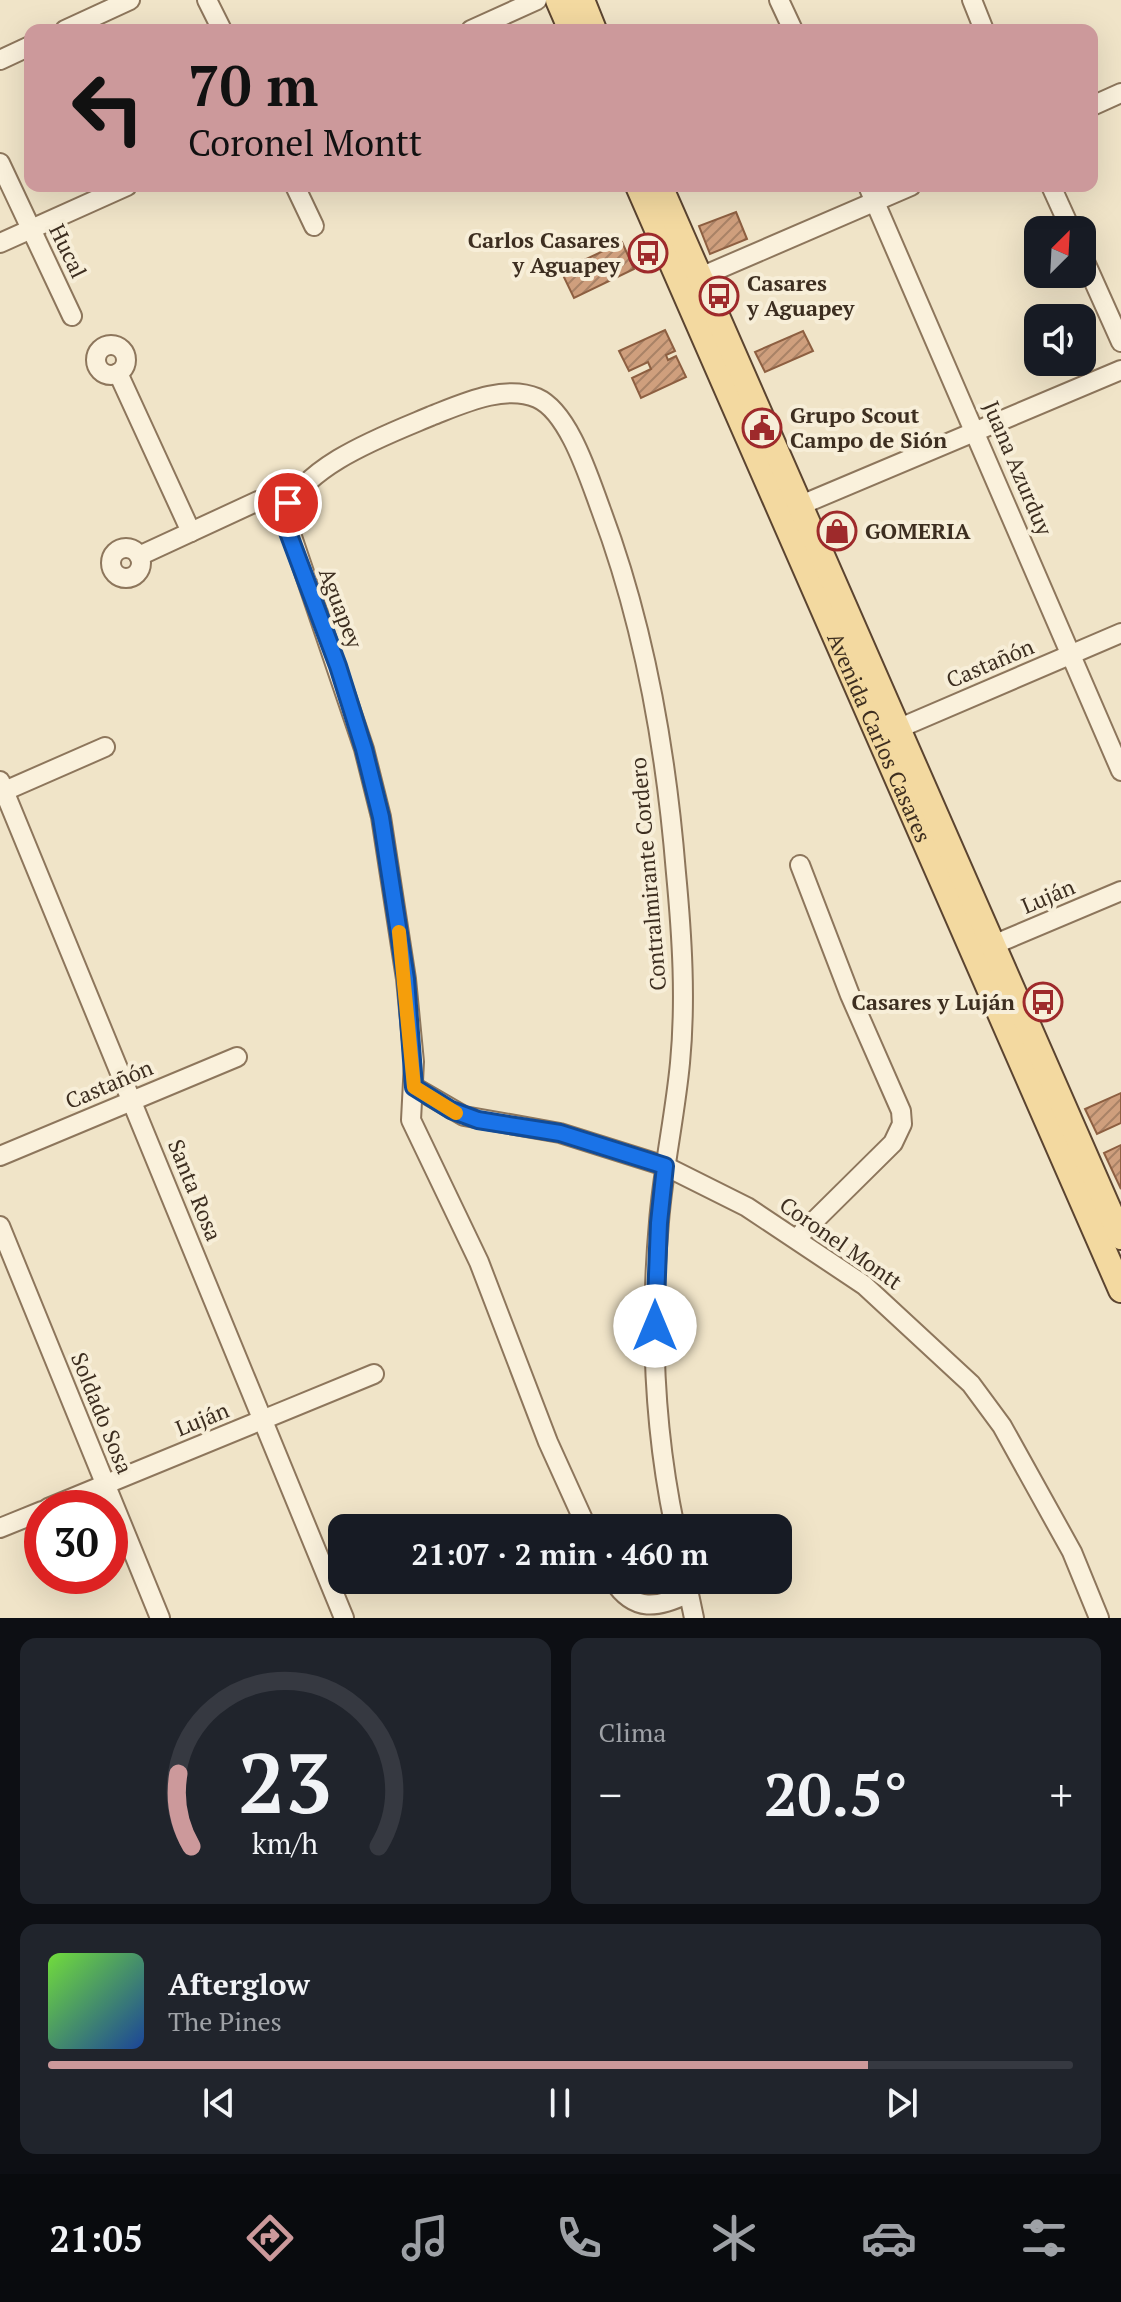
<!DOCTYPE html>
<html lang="es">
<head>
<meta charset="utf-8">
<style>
  body { margin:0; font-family:"PT Serif",serif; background:#20242c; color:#f1f3f6; height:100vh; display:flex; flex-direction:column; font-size:30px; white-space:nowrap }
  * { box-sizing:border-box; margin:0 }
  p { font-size:26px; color:#9ea1a6 }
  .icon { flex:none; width:44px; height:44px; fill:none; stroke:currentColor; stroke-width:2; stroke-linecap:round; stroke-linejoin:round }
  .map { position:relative; height:1618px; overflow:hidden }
  .sheet { display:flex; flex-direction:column; gap:20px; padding:20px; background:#0d0f14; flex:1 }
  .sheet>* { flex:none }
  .guide { position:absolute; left:24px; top:24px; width:1074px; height:168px; border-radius:16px; box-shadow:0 8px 32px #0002; background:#cc999b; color:#111; overflow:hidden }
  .needle { width:52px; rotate:24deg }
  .controls { position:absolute; left:1024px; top:216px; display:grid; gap:16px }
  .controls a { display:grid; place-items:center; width:72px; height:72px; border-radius:16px; background:#171b24; box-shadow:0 8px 32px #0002; font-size:40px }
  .speed { position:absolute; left:24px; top:1490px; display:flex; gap:16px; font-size:40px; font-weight:700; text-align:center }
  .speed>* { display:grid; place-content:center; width:104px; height:104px; border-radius:50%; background:#171b24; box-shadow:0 8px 32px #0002; line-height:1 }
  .speed .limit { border:12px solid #d22; background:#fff; color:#111 }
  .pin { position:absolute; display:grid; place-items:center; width:68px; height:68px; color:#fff; margin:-34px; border:4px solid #fff; border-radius:50%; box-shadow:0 2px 8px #0007 }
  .me { position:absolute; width:88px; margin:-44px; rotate:0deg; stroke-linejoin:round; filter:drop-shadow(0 0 6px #0008) }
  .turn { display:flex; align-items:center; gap:28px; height:168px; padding:0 32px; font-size:36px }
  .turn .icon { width:104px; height:104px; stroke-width:2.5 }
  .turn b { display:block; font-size:56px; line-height:68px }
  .big { font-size:60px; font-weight:700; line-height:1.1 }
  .sheet .tile { flex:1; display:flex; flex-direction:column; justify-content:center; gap:12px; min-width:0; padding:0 28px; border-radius:16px; background:#20242c }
  .sheet .dial { align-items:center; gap:0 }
  .dial svg { height:208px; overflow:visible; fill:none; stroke:#363941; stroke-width:7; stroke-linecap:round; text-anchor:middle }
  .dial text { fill:#f1f3f6; stroke:none }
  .song { display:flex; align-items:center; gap:24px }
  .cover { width:96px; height:96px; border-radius:12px; background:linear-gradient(135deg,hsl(100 70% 55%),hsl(220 70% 35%)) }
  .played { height:8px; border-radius:4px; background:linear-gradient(90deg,#cc999b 80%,#363941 80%) }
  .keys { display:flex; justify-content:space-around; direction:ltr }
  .heat { display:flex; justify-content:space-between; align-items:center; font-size:44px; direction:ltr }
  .sheet .tiles { flex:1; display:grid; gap:20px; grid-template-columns:1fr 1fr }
  .tile:last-child { grid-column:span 2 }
  .trip { position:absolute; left:328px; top:1514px; width:464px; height:80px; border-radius:16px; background:#171b24; box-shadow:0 8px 32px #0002; font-weight:700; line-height:80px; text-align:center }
  .tab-bar { display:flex; height:128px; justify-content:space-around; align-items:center; background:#090b0e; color:#9ea1a6 }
  .tab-bar .icon { width:56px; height:56px }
  .tab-bar .on { color:#cc999b }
  .tab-bar b { font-size:36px; color:#f1f3f6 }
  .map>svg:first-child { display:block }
  .building { fill:url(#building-hatch); stroke:#8d5f41; stroke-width:2 }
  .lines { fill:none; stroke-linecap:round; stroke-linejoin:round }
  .minor-casing { stroke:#8d765c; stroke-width:22 }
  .major-casing { stroke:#5b4430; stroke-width:28 }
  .minor { stroke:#faf1dc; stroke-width:18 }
  .major { stroke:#f3d9a0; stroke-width:24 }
  .route-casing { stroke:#114b97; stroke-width:20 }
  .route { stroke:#1a73e8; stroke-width:14 }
  .slow { stroke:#f59e0b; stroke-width:14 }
  .labels { text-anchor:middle; stroke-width:8; stroke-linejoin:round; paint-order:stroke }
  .poi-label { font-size:22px; font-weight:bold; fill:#3d2e20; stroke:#f7eed8; text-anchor:start }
  .street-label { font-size:22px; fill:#3d2e20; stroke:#f7eed8 }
</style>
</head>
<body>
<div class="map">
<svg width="1121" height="1618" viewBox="0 0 1121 1618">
  <defs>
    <pattern id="building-hatch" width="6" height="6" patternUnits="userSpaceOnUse" patternTransform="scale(2)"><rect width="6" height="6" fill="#cf9f7d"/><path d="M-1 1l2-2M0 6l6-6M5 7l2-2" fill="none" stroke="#a98266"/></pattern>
  </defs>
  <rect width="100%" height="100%" fill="#f0e4c8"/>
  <!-- building -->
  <g class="building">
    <path d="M736,212l11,27 -37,15 -11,-28z"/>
    <path d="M622,242l12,27 -60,29 -13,-27z"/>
    <path d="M665,330l10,21 -9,4 2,5 8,-4 10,21 -45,21 -9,-20 19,-9 -3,-7 -19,9 -10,-20z"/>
    <path d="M803,331l10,20 -48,21 -10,-20z"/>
    <path d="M1121,1093v30l-24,11 -12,-25z"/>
    <path d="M1121,1145v44l-17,-36z"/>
  </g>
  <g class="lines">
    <!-- minor casing -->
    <g class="minor-casing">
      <g id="minor">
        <path d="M207,0l15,30"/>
        <path d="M779,0l14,30"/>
        <path d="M972,0l12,30"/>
        <path d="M65,30l65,-30"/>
        <path d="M471,30l66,-30"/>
        <path d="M0,60l30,-14"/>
        <path d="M1092,106l29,-13"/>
        <path d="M0,163l72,153"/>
        <path d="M295,186l19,40"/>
        <path d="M868,186l253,585"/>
        <path d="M1051,186l20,44"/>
        <path d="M0,243l127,-57"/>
        <path d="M1082,255l39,87"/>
        <path d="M691,281l220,-95"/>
        <circle cx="111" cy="360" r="15"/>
        <path d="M118,373l73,159"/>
        <path d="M801,505l320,-135"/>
        <circle cx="126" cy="563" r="15"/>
        <path d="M139,556l119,-55 37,-9"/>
        <path d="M888,733l233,-100"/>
        <path d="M0,781l344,837"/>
        <path d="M0,793l105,-46"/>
        <path d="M993,945l128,-54"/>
        <path d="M414,1087l50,29 96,17 105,33 82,41 117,78 107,99 31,42 70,126 27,66"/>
        <path d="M0,1156l237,-99"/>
        <path d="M0,1226l160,392"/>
        <path d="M797,1238l96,-95 9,-19 -1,-13 -51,-116 -50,-130"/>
        <path d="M48,1508l326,-134"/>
        <path d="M0,1528l42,-17"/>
        <path d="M587,1528l-39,-86 -69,-180 -68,-142 3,-58 -8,-83 -25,-162 -17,-68 -79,-233c15,-50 101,-81 146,-100 31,-12 73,-32 106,-18 32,14 52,80 64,112 44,117 65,239 75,363 6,63 10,127 4,190 -5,53 -17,106 -21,159 -9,101 -5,207 16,306"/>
        <path d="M613,1580c21,33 45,28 76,13"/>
        <path d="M686,1580l8,38"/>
      </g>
    </g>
    <!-- major casing -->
    <g class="major-casing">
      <g id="major">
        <path d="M558,0l13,30"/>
        <path d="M582,0l12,30"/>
        <path id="s1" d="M638,186l483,1104"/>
        <path d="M660,186l461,1051"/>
      </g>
    </g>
    <!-- minor -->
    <use href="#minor" class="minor"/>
    <!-- major -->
    <use href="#major" class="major"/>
  </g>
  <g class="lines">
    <!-- route casing -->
    <g class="route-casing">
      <path id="route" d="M288,503l-2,24 52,139 26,83 17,68 25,162 8,108 37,23 27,10 82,13 105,33 -6,57 -4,103"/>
    </g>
    <!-- route -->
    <use href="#route" class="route"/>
    <!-- slow -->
    <path class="slow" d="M399,932l15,155 42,26"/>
  </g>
  <!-- icons -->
  <defs>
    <g id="bus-ring" transform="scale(2)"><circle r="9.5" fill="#f7eed8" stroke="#9e2a2b" stroke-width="1.5"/><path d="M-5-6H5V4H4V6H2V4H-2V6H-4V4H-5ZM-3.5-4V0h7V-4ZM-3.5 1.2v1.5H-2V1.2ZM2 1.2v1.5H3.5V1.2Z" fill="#9e2a2b"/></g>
    <g id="civic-ring" transform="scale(2)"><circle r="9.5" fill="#f7eed8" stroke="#9e2a2b" stroke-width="1.5"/><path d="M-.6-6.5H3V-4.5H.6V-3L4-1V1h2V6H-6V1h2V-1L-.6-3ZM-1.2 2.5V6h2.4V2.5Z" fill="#9e2a2b"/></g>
    <g id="shop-ring" transform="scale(2)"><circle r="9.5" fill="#f7eed8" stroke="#9e2a2b" stroke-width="1.5"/><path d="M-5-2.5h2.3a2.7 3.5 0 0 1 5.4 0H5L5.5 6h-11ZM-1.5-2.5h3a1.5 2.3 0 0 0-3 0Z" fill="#9e2a2b"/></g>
  </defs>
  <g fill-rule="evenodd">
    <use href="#bus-ring" x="648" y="253"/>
    <use href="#bus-ring" x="719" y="296"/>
    <use href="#civic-ring" x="762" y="428"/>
    <use href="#shop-ring" x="837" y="531"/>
    <use href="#bus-ring" x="1043" y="1002"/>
  </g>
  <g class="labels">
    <!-- poi labels -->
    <g class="poi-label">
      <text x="620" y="248" text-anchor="end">Carlos Casares<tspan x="620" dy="25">y Aguapey</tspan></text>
      <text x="747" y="291">Casares<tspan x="747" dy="25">y Aguapey</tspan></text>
      <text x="790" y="423">Grupo Scout<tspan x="790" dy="25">Campo de Sión</tspan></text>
      <text x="865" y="539">GOMERIA</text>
      <text x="1015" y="1010" text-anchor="end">Casares y Luján</text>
    </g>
    <!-- street labels -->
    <g class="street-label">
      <text transform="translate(68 251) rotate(64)" y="8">Hucal</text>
      <text transform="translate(1018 468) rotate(67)" y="8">Juana Azurduy</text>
      <text transform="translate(341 608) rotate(69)" y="8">Aguapey</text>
      <text transform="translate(990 663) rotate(-23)" y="8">Castañón</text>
      <text dy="8" stroke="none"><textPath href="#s1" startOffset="602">Avenida Carlos Casares</textPath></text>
      <text transform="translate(648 874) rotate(-95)" y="8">Contralmirante Cordero</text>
      <text transform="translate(1048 896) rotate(-23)" y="8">Luján</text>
      <text transform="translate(109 1084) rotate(-23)" y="8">Castañón</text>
      <text transform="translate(195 1190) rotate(68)" y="8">Santa Rosa</text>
      <text transform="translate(841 1243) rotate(35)" y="8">Coronel Montt</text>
      <text transform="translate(102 1413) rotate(68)" y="8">Soldado Sosa</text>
      <text transform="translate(202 1419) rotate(-22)" y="8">Luján</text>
    </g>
  </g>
</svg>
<div class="controls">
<a><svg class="needle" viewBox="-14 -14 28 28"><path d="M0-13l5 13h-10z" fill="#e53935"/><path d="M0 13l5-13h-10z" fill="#9ea1a6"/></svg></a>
<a><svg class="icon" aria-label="sound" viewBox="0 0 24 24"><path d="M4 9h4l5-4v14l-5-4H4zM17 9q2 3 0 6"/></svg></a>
</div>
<div class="speed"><div class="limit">30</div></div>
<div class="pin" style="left:288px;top:503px;background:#d93025"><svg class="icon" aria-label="arrive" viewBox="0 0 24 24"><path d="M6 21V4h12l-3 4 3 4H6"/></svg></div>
<svg class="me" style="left:655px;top:1326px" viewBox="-20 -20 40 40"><circle r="19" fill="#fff"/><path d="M0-13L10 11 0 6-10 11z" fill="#1a73e8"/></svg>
<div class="trip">21:07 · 2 min · 460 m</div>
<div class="guide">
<div class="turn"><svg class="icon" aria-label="left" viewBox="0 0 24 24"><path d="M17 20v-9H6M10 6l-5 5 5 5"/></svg><div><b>70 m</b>Coronel Montt</div></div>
</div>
</div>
<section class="sheet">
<div class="tiles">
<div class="tile dial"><svg viewBox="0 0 100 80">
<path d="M14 69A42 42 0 1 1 86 69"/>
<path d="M14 69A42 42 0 0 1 9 41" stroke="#cc999b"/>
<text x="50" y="56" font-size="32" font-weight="700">23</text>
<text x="50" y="72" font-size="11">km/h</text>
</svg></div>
<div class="tile"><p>Clima</p>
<div class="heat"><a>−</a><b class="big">20.5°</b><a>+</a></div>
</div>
<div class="tile">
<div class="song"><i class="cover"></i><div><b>Afterglow</b><p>The Pines</p></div></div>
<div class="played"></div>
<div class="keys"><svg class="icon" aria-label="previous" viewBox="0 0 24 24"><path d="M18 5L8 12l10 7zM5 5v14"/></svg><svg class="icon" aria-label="pause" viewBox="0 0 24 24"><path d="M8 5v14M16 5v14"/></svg><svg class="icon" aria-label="next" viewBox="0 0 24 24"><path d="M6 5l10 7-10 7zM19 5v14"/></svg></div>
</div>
</div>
</section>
<nav class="tab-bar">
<b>21:05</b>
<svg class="icon on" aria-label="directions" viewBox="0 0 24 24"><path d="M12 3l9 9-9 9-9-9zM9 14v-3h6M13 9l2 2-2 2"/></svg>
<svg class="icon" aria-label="music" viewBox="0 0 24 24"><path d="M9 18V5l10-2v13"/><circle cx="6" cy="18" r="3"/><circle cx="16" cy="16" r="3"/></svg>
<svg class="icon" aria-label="phone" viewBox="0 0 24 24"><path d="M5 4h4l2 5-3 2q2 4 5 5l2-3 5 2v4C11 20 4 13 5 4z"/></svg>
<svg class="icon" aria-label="climate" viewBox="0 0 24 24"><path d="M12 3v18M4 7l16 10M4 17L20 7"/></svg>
<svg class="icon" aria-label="car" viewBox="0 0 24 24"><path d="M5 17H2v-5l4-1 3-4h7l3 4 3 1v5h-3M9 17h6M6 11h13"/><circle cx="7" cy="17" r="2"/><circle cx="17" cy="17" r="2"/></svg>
<svg class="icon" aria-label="filters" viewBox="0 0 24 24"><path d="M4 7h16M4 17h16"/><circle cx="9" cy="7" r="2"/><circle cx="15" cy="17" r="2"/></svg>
</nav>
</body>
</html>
